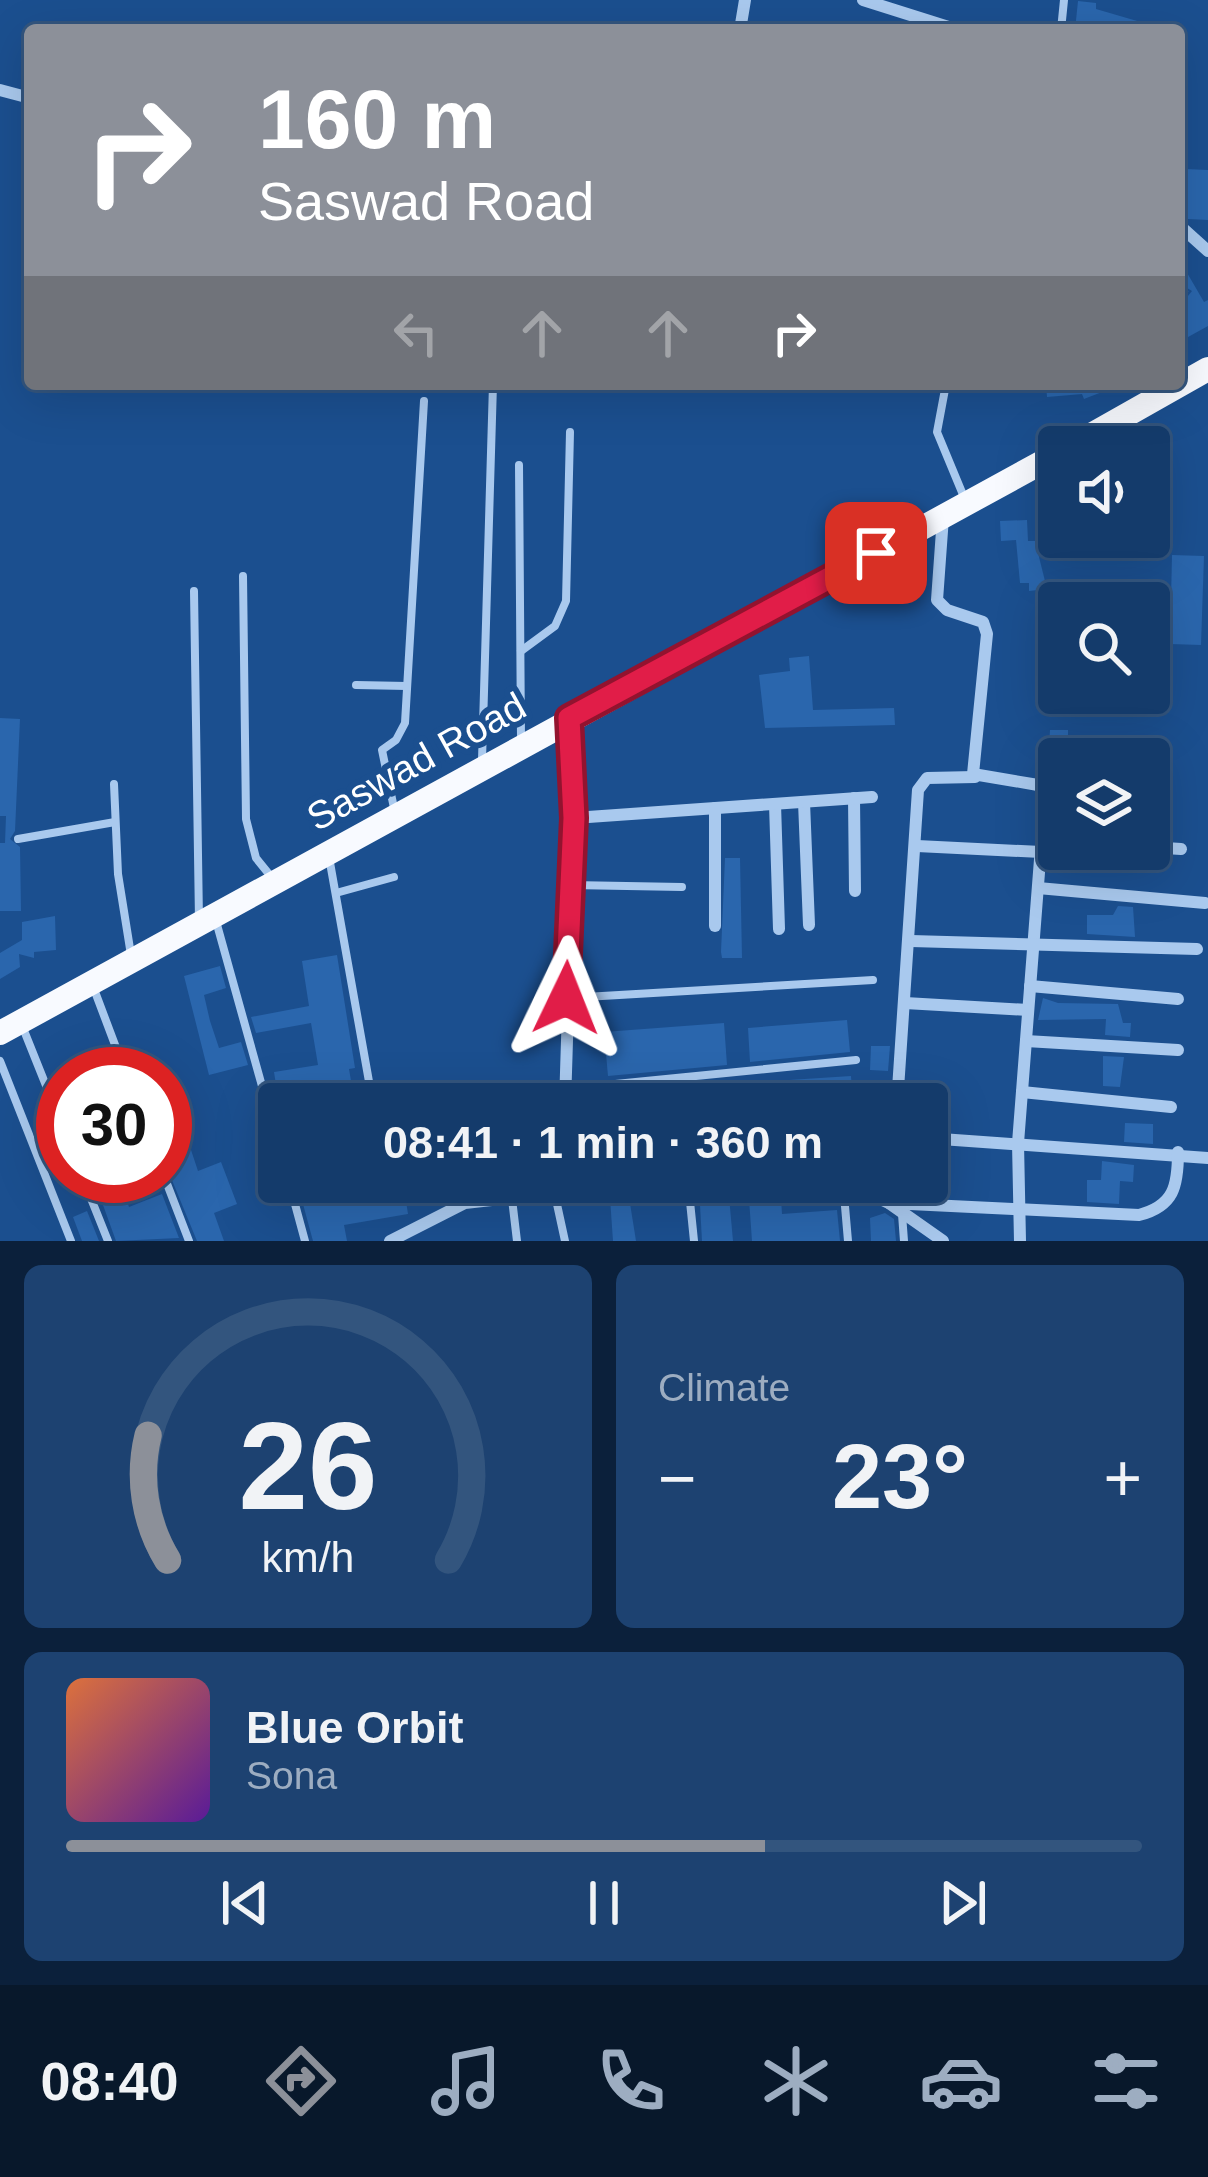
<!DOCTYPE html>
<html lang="en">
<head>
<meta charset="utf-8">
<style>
  body { margin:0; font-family:Arial,sans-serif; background:#1d4271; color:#f1f3f6; height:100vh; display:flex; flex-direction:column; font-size:45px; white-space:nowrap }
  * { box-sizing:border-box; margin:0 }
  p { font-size:39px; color:#9dadc1 }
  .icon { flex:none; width:66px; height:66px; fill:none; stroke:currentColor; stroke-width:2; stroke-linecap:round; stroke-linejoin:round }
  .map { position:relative; height:1241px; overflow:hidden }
  .sheet { display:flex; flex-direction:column; gap:24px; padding:24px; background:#0b203b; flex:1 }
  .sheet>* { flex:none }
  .hud { position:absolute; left:24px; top:24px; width:1161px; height:366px; border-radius:12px; box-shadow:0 12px 48px #0002,0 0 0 3px #33557e; background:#8c9099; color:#fff; overflow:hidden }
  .fabs { position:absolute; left:1038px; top:426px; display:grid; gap:24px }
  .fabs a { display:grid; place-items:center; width:132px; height:132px; border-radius:12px; background:#143b6b; box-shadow:0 12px 48px #0002,0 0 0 3px #33557e; font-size:60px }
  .speed { position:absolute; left:36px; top:1047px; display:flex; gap:24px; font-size:60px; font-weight:700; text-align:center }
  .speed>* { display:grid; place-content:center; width:156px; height:156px; border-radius:50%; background:#143b6b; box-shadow:0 12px 48px #0002,0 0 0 3px #33557e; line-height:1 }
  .speed .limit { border:18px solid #d22; background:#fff; color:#111 }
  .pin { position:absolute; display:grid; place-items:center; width:102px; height:102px; color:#fff; margin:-51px; border-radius:24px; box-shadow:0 6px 18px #0006 }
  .me { position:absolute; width:132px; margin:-66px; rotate:2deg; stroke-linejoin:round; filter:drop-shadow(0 0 9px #0008) }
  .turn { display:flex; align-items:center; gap:42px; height:252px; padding:0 36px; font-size:54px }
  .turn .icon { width:156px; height:156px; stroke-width:2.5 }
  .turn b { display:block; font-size:84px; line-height:102px }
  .lanes { display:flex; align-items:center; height:114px; padding:0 36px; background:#0003; justify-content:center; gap:60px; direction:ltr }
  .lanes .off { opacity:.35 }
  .big { font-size:90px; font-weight:800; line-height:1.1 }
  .sheet .widget { flex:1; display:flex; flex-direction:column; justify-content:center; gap:18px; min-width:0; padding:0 42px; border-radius:18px; background:#1d4271 }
  .sheet .dial { align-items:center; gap:0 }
  .dial svg { height:312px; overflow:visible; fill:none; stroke:#33557e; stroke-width:7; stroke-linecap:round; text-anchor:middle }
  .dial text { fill:#f1f3f6; stroke:none }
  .song { display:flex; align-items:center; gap:36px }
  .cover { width:144px; height:144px; border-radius:18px; background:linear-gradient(135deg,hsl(20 70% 55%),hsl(270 70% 35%)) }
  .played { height:12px; border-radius:6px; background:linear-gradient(90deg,#8c9099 65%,#33557e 65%) }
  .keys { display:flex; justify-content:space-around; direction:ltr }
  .heat { display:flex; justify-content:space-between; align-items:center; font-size:66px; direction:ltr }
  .sheet .tiles { flex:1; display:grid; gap:24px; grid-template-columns:1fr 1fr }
  .widget:last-child { grid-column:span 2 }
  .trip { position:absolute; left:258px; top:1083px; width:690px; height:120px; border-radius:12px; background:#143b6b; box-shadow:0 12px 48px #0002,0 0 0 3px #33557e; font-weight:800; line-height:120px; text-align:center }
  .dock { display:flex; height:192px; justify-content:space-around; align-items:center; background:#08182b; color:#9dadc1 }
  .dock .icon { width:84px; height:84px }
  .dock .current { color:#8c9099 }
  .dock b { font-size:54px; color:#f1f3f6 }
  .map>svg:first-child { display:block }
  .building { fill:#2a66ad }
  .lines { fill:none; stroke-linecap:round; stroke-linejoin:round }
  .service { stroke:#a9c9ee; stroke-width:8 }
  .minor { stroke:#a9c9ee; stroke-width:12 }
  .trunk { stroke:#f8faff; stroke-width:24 }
  .route-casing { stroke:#92132f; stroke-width:30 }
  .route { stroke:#e11d48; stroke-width:21 }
  .labels { text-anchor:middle; stroke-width:12; stroke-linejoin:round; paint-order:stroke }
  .street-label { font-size:39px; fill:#fff; stroke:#1b4f8f }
</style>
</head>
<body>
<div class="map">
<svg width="1208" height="1241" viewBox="0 0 1208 1241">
  <rect width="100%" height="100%" fill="#1b4f8f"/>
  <!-- building -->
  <g class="building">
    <path d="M1078,1l18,2v6l72,21 -74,-5 -1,5h-18z"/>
    <path d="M1185,169l23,1v50l-20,-1z"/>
    <path d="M1179,259l25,43 4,-2v26l-29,16v-35l13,-16 -13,-8z"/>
    <path d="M1046,384h74v1l-36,14 -2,-5 -35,3z"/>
    <path d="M1027,520l1,21h7l12,48 -18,2v-8h-9l-4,-43 -15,1 -1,-20z"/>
    <path d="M1172,555l32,1 -3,89 -31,-1z"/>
    <path d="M809,656l4,54 81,-2 1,17 -130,3 -6,-53 31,-4 -1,-13z"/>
    <path d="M0,718l20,1 -5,112 -5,8 10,8 1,64h-21v-68h5l1,-27h-6z"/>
    <path d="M1050,730h18v29l-20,2z"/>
    <path d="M725,858h15l2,100h-20l-1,-6z"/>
    <path d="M1118,906l15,1 2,30 -48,-3v-19h26z"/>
    <path d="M55,916l1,34 -22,2v6l-15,-4 1,13 -20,12v-26l22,-13v-18z"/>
    <path d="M337,955l18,113 -6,1 6,35h-76l-5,-32 44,-7 -7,-42 -55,10 -5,-16 58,-11 -7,-45z"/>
    <path d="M220,966l6,22 -22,7 6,26 9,27 22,-6 7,23 -39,10 -25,-99z"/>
    <path d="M1043,998l15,5 60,1 5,19h8l-1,14 -25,-2 1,-16 -68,1z"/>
    <path d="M847,1020l3,32 -100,10 -2,-34z"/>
    <path d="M724,1023l3,42 -119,11 -4,-44z"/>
    <path d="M871,1046h19l-2,25 -18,-1z"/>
    <path d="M1103,1056l21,1 -4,30 -17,-1z"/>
    <path d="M851,1076l2,28h-217v-14z"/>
    <path d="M1125,1123l28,1v20l-29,-2z"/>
    <path d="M188,1141l10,30 23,-9 16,42 -23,9 10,28h-27l-30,-73 -2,-18z"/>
    <path d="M1102,1161l32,4 -1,17 -13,-1 -1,23 -32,-2v-22h14z"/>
    <path d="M364,1182h39l5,32 -64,11 3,16h-34l-13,-48z"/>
    <path d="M780,1183l2,31 55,-4 3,31h-88l-4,-56z"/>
    <path d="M728,1185l5,56h-31l-3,-54z"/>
    <path d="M124,1193l5,14 33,-13 17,44 -63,3 -13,-36z"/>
    <path d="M629,1197l7,44h-23l-3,-43z"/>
    <path d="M87,1211l12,30h-17l-9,-24z"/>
    <path d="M885,1213l9,6 2,22h-25l-1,-23z"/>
  </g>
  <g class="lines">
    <!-- service -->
    <g class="service">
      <path d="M1061,30l3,-30"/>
      <path d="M1179,293l5,-2"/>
      <path d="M946,384l-9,48 29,70"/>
      <path d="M519,465l2,274"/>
      <path d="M243,576l3,243 10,39 17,21"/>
      <path d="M194,591l5,329"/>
      <path d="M521,651l34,-25 11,-25 4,-169"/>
      <path d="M356,685l51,1"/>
      <path d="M482,760l11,-376"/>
      <path d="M114,784l4,90 13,81"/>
      <path d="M395,813l-13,-63 14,-10 9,-17 19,-322"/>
      <path d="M18,839l97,-17"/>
      <path d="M329,857l44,247"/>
      <path d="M571,885l111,2"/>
      <path d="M336,893l58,-16"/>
      <path d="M216,921l63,226"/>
      <path d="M94,989l32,85"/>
      <path d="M568,998l305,-18"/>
      <path d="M23,1028l40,100"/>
      <path d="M0,1061l71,180"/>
      <path d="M565,1089l291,-29"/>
      <path d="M82,1176l26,65"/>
      <path d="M164,1176l25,65"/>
      <path d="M289,1182l16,59"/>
      <path d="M688,1182l6,59"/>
      <path d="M843,1183l5,58"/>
      <path d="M555,1195l10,46"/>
      <path d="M512,1199l5,42"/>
      <path d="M902,1214l2,27"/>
    </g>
    <!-- minor -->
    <g class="minor">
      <path d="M863,0l95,30"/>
      <path d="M740,30l5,-30"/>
      <path d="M0,90l30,8"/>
      <path d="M1179,225l29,26"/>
      <path d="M1013,386l1,-2"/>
      <path d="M943,517l-6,83 10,10 36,12 4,12 -14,140 65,11 7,10 -27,348 2,98"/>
      <path d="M1149,794h1"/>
      <path d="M854,798l1,93"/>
      <path d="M804,802l5,123"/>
      <path d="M775,804l4,125"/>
      <path d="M574,818l298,-21"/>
      <path d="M917,846l124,6"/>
      <path d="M1149,847l32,2"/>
      <path d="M1038,888l167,15"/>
      <path d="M715,926v-118"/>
      <path d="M911,941l286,8"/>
      <path d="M1030,986l148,13"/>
      <path d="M905,1003l123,7"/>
      <path d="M1026,1041l152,9"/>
      <path d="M1022,1092l149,15"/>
      <path d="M565,1104l9,-286 -5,-99"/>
      <path d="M897,1104l21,-314 9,-12 48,-1"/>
      <path d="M927,1138l281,20"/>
      <path d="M845,1182l44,21 54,38"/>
      <path d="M889,1203l250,12c35,-9 39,-29 39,-63"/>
      <path d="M390,1241l75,-38 190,-21"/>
    </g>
    <!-- trunk -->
    <g class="trunk">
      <path d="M1070,447l138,-78"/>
      <path d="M0,1033l1059,-580"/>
    </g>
  </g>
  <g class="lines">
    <!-- route casing -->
    <g class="route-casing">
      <path id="route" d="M566,998l8,-180 -5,-100 307,-165"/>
    </g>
    <!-- route -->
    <use href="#route" class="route"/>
  </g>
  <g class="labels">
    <!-- street labels -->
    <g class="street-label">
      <text transform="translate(416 761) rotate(-29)" y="14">Saswad Road</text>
    </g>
  </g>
</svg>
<div class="fabs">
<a><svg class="icon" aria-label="sound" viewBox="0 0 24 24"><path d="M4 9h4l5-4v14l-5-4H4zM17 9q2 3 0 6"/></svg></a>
<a><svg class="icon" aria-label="search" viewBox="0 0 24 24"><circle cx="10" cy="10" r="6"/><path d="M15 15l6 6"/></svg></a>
<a><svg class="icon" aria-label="layers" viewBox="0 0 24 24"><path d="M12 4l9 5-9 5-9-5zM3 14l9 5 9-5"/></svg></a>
</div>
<div class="speed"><div class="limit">30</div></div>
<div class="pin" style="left:876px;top:553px;background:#d93025"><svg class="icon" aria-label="arrive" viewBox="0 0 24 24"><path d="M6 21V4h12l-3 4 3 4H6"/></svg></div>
<svg class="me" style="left:566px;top:998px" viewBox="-20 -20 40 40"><path d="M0-17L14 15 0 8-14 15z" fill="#e11d48" stroke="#fff" stroke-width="4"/></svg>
<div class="trip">08:41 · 1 min · 360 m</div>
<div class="hud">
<div class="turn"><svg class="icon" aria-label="right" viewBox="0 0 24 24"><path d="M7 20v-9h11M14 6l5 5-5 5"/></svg><div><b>160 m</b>Saswad Road</div></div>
<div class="lanes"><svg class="icon off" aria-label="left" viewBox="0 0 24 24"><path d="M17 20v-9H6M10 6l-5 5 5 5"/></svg><svg class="icon off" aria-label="ahead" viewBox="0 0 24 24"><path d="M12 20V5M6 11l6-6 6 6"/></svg><svg class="icon off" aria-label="ahead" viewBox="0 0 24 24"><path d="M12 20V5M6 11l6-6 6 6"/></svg><svg class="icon" aria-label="right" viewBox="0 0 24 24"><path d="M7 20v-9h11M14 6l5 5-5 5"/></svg></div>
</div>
</div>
<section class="sheet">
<div class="tiles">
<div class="widget dial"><svg viewBox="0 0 100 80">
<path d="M14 69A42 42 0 1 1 86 69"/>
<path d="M14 69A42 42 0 0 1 9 37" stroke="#8c9099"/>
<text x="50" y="56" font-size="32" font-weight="700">26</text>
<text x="50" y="72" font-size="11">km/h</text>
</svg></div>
<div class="widget"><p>Climate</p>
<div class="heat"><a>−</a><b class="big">23°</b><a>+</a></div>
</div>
<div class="widget">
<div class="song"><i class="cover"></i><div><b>Blue Orbit</b><p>Sona</p></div></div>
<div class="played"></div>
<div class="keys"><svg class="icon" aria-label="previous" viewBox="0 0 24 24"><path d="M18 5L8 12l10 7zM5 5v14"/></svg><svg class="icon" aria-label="pause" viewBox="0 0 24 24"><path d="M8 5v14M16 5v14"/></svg><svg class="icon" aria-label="next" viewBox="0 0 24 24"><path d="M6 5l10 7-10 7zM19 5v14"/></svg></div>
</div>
</div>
</section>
<nav class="dock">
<b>08:40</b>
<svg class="icon current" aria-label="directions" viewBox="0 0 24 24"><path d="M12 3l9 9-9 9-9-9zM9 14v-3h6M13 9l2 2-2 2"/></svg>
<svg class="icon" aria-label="music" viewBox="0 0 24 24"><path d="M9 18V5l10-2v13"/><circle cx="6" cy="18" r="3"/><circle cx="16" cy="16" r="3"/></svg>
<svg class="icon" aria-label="phone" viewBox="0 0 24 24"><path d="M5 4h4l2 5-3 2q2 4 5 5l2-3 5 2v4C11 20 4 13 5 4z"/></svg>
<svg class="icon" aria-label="climate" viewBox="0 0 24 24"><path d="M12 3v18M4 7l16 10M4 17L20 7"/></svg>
<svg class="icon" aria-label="car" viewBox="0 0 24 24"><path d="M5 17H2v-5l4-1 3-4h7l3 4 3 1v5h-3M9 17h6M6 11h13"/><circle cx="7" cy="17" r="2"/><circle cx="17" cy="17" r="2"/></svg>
<svg class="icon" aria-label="filters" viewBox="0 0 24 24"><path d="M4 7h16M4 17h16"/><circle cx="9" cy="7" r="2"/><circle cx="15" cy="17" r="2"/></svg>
</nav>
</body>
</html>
